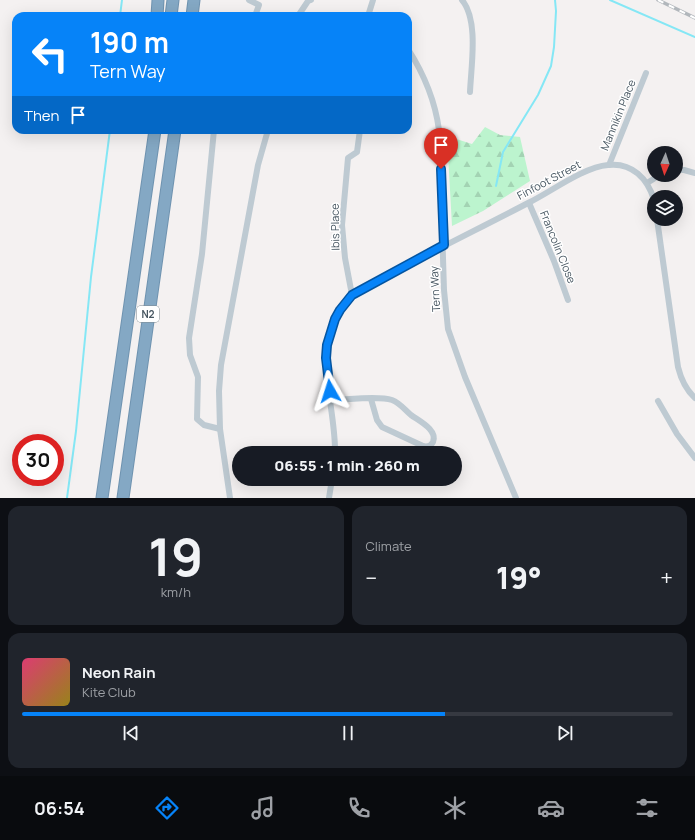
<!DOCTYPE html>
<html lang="en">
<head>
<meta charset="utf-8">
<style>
  body { margin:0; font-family:Manrope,sans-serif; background:#20242c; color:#f1f3f6; height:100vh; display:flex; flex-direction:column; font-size:15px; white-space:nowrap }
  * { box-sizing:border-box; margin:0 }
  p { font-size:13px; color:#9ea1a6 }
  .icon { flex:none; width:22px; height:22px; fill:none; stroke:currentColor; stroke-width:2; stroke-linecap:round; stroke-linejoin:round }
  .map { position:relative; height:498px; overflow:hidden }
  .side { display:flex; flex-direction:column; gap:8px; padding:8px; background:#0d0f14; flex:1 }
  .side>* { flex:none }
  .hud { position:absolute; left:12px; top:12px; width:400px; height:122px; border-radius:12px; box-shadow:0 4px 16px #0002; background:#0683f8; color:#fff; overflow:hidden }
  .needle { width:26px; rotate:183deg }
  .buttons { position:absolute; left:647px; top:146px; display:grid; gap:8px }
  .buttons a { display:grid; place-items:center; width:36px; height:36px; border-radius:50%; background:#171b24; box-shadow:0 4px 16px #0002; font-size:20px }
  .speed { position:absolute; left:12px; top:434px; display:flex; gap:8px; font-size:20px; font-weight:700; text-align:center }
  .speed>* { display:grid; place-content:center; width:52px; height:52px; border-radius:50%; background:#171b24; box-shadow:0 4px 16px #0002; line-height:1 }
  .speed .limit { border:6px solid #d22; background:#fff; color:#111 }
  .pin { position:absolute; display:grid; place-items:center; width:34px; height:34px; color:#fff; margin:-41px -17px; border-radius:50% 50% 50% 0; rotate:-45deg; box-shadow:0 0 4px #0007 }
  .pin .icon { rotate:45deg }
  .me { position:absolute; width:44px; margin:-22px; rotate:354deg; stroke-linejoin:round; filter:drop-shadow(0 0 3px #0008) }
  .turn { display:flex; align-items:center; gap:14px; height:84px; padding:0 12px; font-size:18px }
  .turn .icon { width:52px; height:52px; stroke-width:2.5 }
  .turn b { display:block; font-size:28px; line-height:34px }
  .then { display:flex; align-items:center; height:38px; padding:0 12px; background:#0003; gap:8px; font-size:15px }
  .big { font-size:30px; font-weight:800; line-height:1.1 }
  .side .widget { flex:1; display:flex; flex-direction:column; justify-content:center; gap:6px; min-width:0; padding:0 14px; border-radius:12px; background:#20242c }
  .side .dial { align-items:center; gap:0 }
  .dial b { font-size:52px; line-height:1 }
  .song { display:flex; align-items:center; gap:12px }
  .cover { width:48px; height:48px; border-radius:6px; background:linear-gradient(135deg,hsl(340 70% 55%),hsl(50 70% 35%)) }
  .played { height:4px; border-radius:2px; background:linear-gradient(90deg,#0683f8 65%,#363941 65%) }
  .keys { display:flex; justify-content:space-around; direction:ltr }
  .heat { display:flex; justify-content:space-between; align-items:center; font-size:22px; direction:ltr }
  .side .tiles { flex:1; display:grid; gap:8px; grid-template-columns:1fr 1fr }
  .widget:last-child { grid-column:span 2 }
  .trip { position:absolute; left:232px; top:446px; width:230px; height:40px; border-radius:20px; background:#171b24; box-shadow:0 4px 16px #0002; font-weight:800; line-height:40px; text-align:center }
  .menu { display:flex; height:64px; justify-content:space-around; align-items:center; background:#090b0e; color:#9ea1a6 }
  .menu .icon { width:28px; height:28px }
  .menu .active { color:#0683f8 }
  .menu b { font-size:18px; color:#f1f3f6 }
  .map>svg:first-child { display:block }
  .forest { fill:url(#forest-firs) }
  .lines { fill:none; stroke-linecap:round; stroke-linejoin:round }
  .stream { stroke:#85e7f5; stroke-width:2 }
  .motorway-casing { stroke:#6f93b0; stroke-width:13 }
  .minor { stroke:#becad2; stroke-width:6 }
  .motorway { stroke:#84a8c4; stroke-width:11 }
  .rail-casing { stroke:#b2b7bc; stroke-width:3.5 }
  .rail { stroke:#fff; stroke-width:2; stroke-dasharray:6; stroke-linecap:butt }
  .route-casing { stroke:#0455a1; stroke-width:10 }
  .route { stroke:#0683f8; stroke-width:7 }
  .labels { text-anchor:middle; stroke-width:3; stroke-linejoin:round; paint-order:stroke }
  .shield { fill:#fff; stroke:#7e8990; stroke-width:1 }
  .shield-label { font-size:10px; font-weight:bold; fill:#475661 }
  .street-label { font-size:11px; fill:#475661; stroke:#fff }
</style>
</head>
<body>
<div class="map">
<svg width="695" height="498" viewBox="0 0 695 498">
  <defs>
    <pattern id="forest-firs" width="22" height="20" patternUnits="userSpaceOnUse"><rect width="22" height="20" fill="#bcf4ce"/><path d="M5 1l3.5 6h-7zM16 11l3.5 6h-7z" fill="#a3d3b3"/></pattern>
  </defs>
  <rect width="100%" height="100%" fill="#f4f1f1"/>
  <!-- forest -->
  <path class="forest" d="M485,127l15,8 20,2 10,44 -47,30 -31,15 -5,-90 25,8z"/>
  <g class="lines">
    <!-- stream -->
    <g class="stream">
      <path d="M610,0l85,37"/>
      <path d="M120,16l2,-16"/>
      <path d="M496,186l7,-34 35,-57 13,-29 3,-19 2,-36 -1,-11"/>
      <path d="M67,498l9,-67 15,-154 19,-147"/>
    </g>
    <!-- motorway casing -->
    <g class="motorway-casing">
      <g id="motorway">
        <path d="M157,16l1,-16"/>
        <path d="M171,16l2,-16"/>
        <path d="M192,16l2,-16"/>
        <path d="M102,498l53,-368"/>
        <path d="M123,498l52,-368"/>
      </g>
    </g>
    <!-- minor -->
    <g class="minor">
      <path d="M249,0l10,5 -4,11"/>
      <path d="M462,0c17,20 9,67 8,92"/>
      <path d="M298,16l10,-15 3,-1"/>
      <path d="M368,16l5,-16"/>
      <path d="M408,49c16,25 27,51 31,81l5,160 4,39 17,48 51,121"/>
      <path d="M214,130l-12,124 -13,84 1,17 8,22 -1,42 7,6 16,4"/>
      <path d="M609,165l37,-92"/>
      <path d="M676,170h8l11,3"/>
      <path d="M647,183l13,-8"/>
      <path d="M529,203l25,58 14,39"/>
      <path d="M657,219l21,148c3,12 7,22 17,31"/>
      <path d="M352,295l-7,-37 -3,-33 6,-67 9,-6 3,-22"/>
      <path d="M331,401c14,-2 49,-5 61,-1 8,3 13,10 19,15 8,6 27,15 22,27 -2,4 -6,5 -10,4l-41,-19 -5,-7 -6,-21"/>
      <path d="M658,401l19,33 18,24"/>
      <path d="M335,453c1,-43 -20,-94 0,-134 4,-8 11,-19 18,-24 11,-9 32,-18 45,-25 43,-23 88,-45 132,-68 22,-11 54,-35 78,-37 24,-3 40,14 46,35"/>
      <path d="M230,498l-10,-69 -1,-38 2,-26 37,-200 10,-35"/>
      <path d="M329,498l3,-19"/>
    </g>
    <!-- motorway -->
    <use href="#motorway" class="motorway"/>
    <!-- rail casing -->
    <g class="rail-casing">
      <path id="rail" d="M658,0l37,18"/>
    </g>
    <!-- rail -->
    <use href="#rail" class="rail"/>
  </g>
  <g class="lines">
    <!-- route casing -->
    <g class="route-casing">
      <path id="route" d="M330,391l-4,-33 1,-13 8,-26 5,-9 12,-15 92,-50 -3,-76"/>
    </g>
    <!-- route -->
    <use href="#route" class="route"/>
  </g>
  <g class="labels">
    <!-- shield labels -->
    <rect class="shield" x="137" y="306" width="22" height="16" rx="3"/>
    <g class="shield-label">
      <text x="148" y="318">N2</text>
    </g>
    <!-- street labels -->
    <g class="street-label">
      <text transform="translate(618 115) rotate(-68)" y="4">Mannikin Place</text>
      <text transform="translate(549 180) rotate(-28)" y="4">Finfoot Street</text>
      <text transform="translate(335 227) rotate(-91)" y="4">Ibis Place</text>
      <text transform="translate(558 247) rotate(68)" y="4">Francolin Close</text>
      <text transform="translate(435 289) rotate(-93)" y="4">Tern Way</text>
    </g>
  </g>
</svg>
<div class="buttons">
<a><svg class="needle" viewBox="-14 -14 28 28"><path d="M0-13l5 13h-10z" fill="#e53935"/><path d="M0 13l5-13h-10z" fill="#9ea1a6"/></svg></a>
<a><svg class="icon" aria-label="layers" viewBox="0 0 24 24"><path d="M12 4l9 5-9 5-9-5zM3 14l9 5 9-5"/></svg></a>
</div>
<div class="speed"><div class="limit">30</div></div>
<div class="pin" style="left:441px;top:169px;background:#d93025"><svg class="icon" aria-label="arrive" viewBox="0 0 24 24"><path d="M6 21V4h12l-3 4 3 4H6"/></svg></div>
<svg class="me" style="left:330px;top:391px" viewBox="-20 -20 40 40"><path d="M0-17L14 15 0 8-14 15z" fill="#0683f8" stroke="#fff" stroke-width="4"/></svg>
<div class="trip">06:55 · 1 min · 260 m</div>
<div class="hud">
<div class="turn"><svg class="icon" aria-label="left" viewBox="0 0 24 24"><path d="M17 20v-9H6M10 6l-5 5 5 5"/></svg><div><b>190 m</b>Tern Way</div></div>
<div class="then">Then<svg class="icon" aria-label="arrive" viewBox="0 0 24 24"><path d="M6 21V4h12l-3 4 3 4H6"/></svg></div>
</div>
</div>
<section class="side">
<div class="tiles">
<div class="widget dial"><b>19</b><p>km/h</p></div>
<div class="widget"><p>Climate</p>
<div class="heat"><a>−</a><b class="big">19°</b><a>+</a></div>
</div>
<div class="widget">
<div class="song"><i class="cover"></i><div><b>Neon Rain</b><p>Kite Club</p></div></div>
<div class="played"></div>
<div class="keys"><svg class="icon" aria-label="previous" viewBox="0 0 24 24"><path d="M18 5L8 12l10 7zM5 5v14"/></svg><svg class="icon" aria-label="pause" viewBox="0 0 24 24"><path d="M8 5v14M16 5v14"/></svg><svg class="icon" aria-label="next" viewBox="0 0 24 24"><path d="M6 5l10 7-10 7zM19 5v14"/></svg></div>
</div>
</div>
</section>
<nav class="menu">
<b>06:54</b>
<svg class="icon active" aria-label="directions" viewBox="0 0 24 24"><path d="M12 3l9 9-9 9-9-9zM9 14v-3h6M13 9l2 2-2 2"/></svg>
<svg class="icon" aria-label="music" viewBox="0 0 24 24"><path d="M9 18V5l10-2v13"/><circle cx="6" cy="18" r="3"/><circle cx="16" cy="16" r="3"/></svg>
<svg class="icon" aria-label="phone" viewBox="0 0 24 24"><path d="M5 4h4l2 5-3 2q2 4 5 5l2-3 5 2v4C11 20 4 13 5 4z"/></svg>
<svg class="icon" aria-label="climate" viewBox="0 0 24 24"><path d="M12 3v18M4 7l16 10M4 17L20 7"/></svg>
<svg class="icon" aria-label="car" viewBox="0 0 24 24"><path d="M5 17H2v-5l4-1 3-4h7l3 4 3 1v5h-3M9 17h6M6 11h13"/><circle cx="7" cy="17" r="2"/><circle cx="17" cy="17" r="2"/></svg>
<svg class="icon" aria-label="filters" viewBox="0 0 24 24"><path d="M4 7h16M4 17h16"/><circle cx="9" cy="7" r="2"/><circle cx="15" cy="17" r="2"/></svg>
</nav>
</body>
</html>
